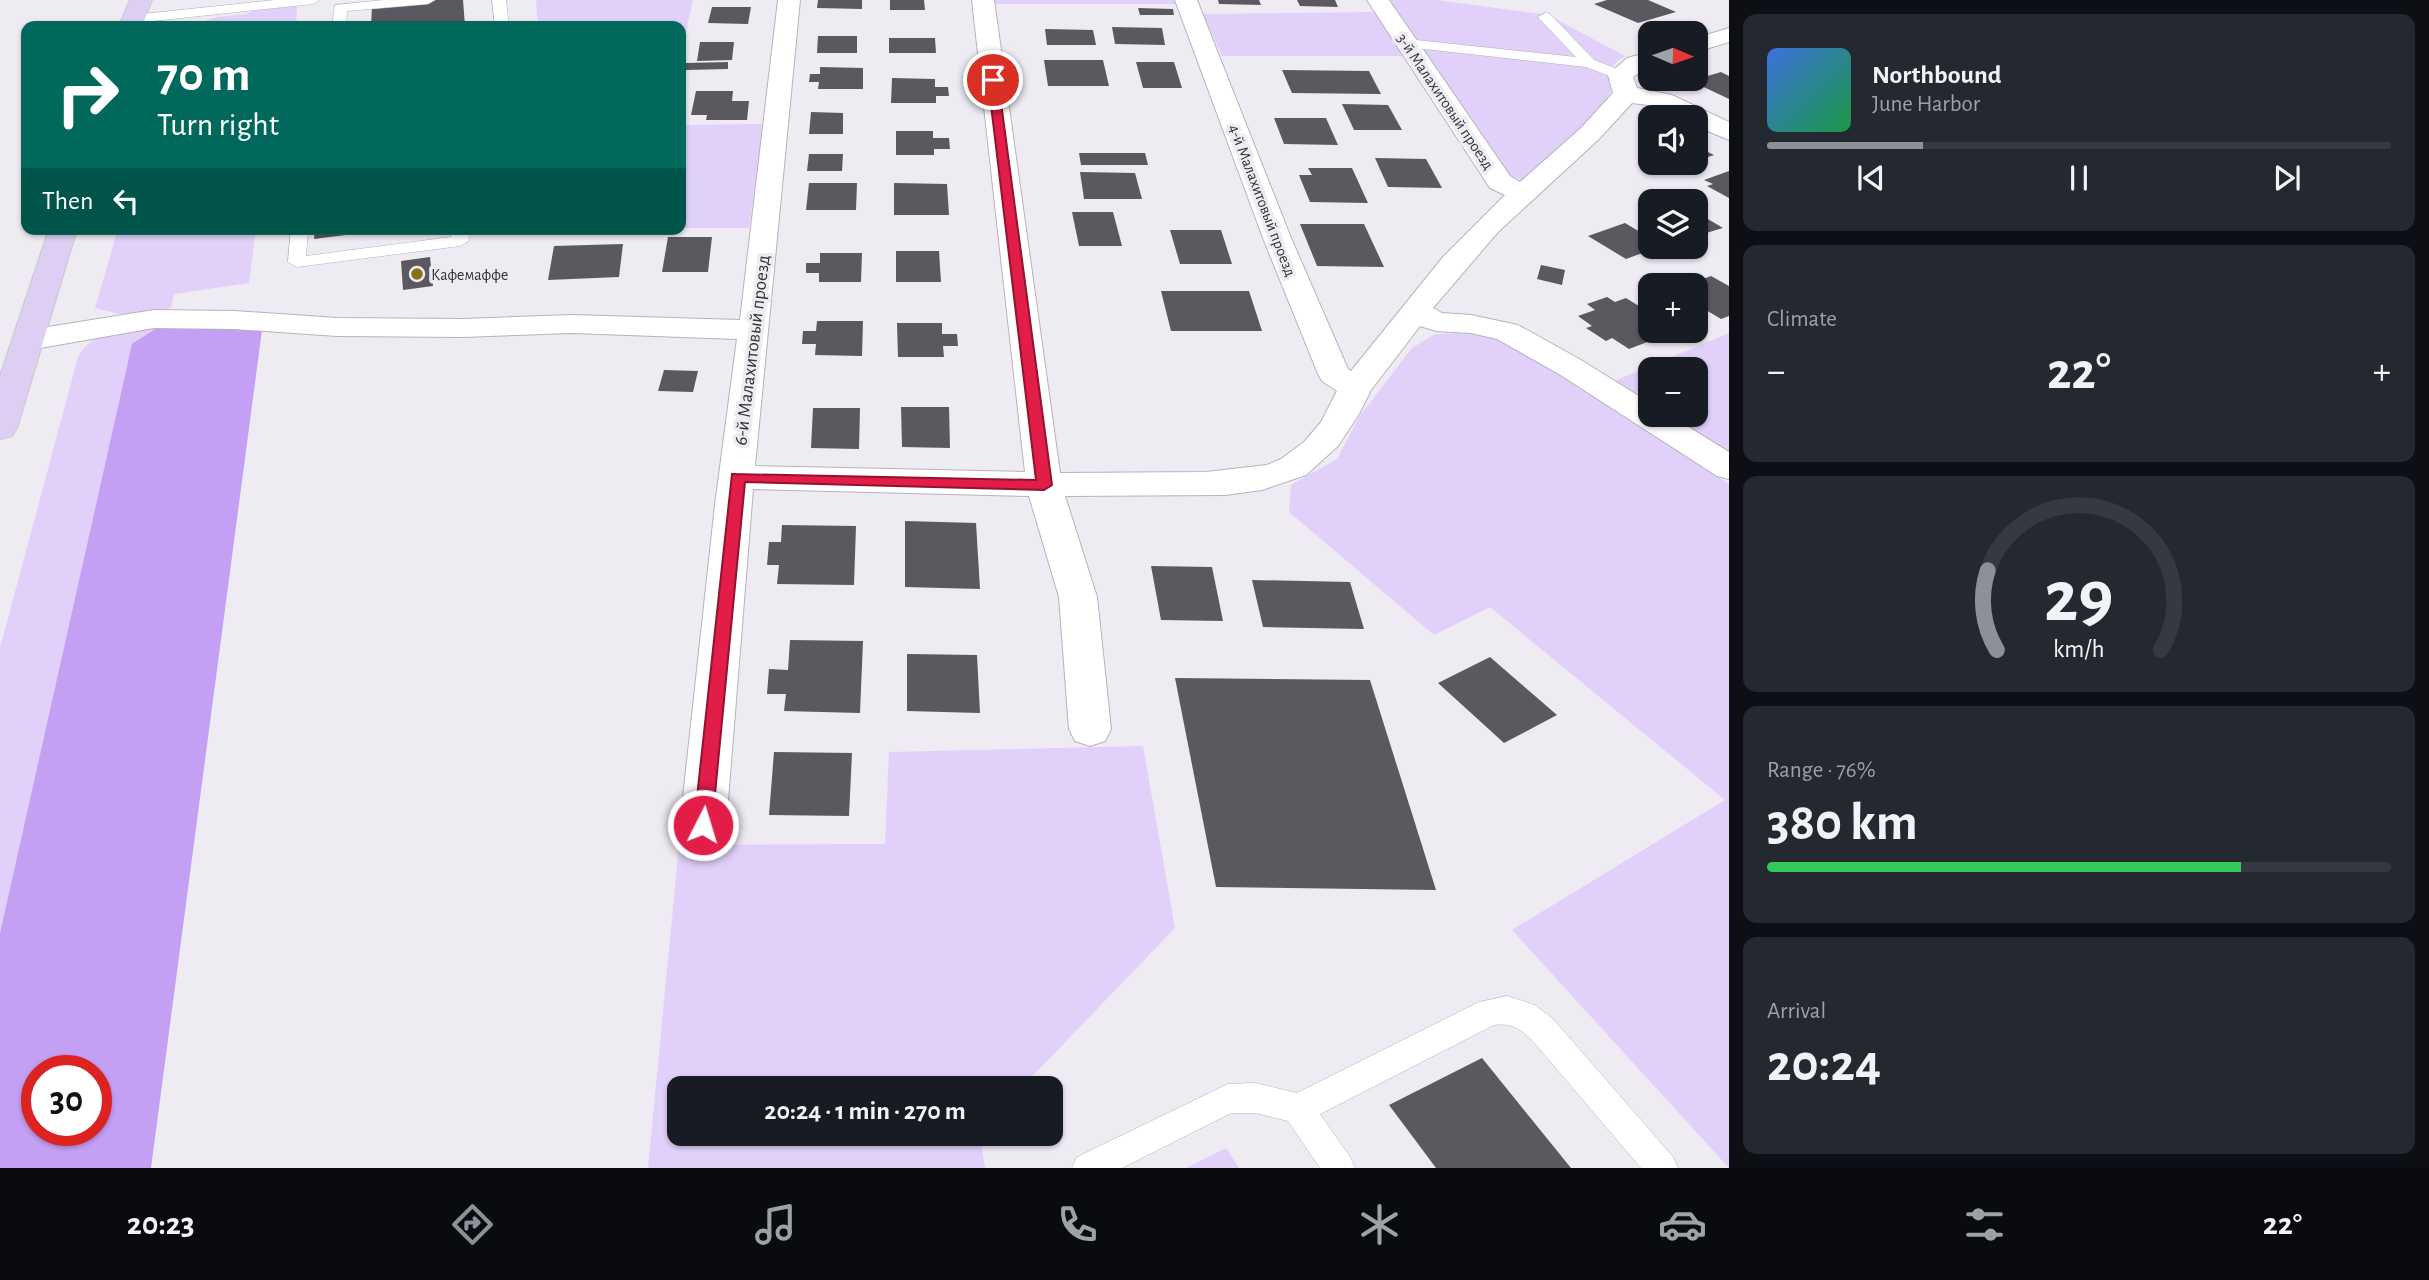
<!DOCTYPE html>
<html lang="en">
<head>
<meta charset="utf-8">
<style>
  body { margin:0; font-family:"Alegreya Sans",sans-serif; background:#242831; color:#f1f3f6; height:100vh; display:flex; flex-direction:column; font-size:26px; white-space:nowrap }
  * { box-sizing:border-box; margin:0 }
  p { font-size:23px; color:#9ea1a6 }
  .icon { flex:none; width:38px; height:38px; fill:none; stroke:currentColor; stroke-width:2; stroke-linecap:round; stroke-linejoin:round }
  .map { position:relative; flex:1; overflow:hidden }
  .drawer { display:flex; flex-direction:column; gap:14px; padding:14px; background:#0d0f14; width:700px }
  .drawer>* { flex:none }
  .top-card { position:absolute; left:21px; top:21px; width:665px; height:214px; border-radius:14px; box-shadow:0 2px 5px #0004; background:#00695c; color:#fff; overflow:hidden }
  .needle { width:46px; rotate:92deg }
  .buttons { position:absolute; left:1638px; top:21px; display:grid; gap:14px }
  .buttons a { display:grid; place-items:center; width:70px; height:70px; border-radius:14px; background:#171b24; box-shadow:0 2px 5px #0004; font-size:35px }
  .speed { position:absolute; left:21px; top:1055px; display:flex; gap:14px; font-size:35px; font-weight:700; text-align:center }
  .speed>* { display:grid; place-content:center; width:91px; height:91px; border-radius:50%; background:#171b24; box-shadow:0 2px 5px #0004; line-height:1 }
  .speed .limit { border:10px solid #d22; background:#fff; color:#111 }
  .pin { position:absolute; display:grid; place-items:center; width:60px; height:60px; color:#fff; margin:-30px; border:4px solid #fff; border-radius:50%; box-shadow:0 2px 7px #0007 }
  .me { position:absolute; width:77px; margin:-38px; rotate:5deg; stroke-linejoin:round; filter:drop-shadow(0 0 5px #0008) }
  .turn { display:flex; align-items:center; gap:24px; height:147px; padding:0 21px; font-size:32px }
  .turn .icon { width:91px; height:91px; stroke-width:2.5 }
  .turn b { display:block; font-size:49px; line-height:60px }
  .then { display:flex; align-items:center; height:66px; padding:0 21px; background:#0003; gap:14px; font-size:26px }
  .big { font-size:52px; font-weight:700; line-height:1.1 }
  .drawer .widget { flex:1; display:flex; flex-direction:column; justify-content:center; gap:10px; min-width:0; padding:0 24px; border-radius:14px; background:#242831 }
  .drawer .dial { align-items:center; gap:0 }
  .dial svg { height:182px; overflow:visible; fill:none; stroke:#363941; stroke-width:7; stroke-linecap:round; text-anchor:middle }
  .dial text { fill:#f1f3f6; stroke:none }
  .song { display:flex; align-items:center; gap:21px }
  .cover { width:84px; height:84px; border-radius:10px; background:linear-gradient(135deg,hsl(220 70% 55%),hsl(140 70% 35%)) }
  .played { height:7px; border-radius:4px; background:linear-gradient(90deg,#8c9099 25%,#363941 25%) }
  .keys { display:flex; justify-content:space-around; direction:ltr }
  .heat { display:flex; justify-content:space-between; align-items:center; font-size:38px; direction:ltr }
  .charge { height:10px; border-radius:5px; background:linear-gradient(90deg,#34c759 76%,#363941 0) }
  .trip { position:absolute; left:667px; top:1076px; width:396px; height:70px; border-radius:14px; background:#171b24; box-shadow:0 2px 5px #0004; font-weight:700; line-height:70px; text-align:center }
  .dock { display:flex; height:112px; justify-content:space-around; align-items:center; background:#090b0e; color:#9ea1a6 }
  .dock .icon { width:49px; height:49px }
  .dock .selected { color:#8c9099 }
  .dock b { font-size:32px; color:#f1f3f6 }
  main { display:flex; flex:1; min-height:0 }
  .map>svg:first-child { display:block }
  .green { fill:#e1d0fa }
  .forest { fill:#c4a0f5; fill-rule:evenodd }
  .building { fill:#5b595f }
  .lines { fill:none; stroke-linecap:round; stroke-linejoin:round }
  .lane-casing { stroke:#b6b3ba; stroke-width:1 }
  .street-casing { stroke:#b6b3ba; stroke-width:2 }
  .primary-casing { stroke:#cacaca; stroke-width:2 }
  .lane { fill:#fff; fill-rule:evenodd }
  .street { fill:#fff; fill-rule:evenodd }
  .primary { fill:#ddcef4; fill-rule:evenodd }
  .route { fill:#e11d48; stroke:#92132f; stroke-width:2 }
  .poi-dot { fill:#897113; stroke:#eeebf3; stroke-width:2.5 }
  .labels { text-anchor:middle; stroke-width:7; stroke-linejoin:round; paint-order:stroke }
  .far-street-label { font-size:16px; fill:#333235; stroke:#eeebf3 }
  .far-poi-label { font-size:16px; fill:#333235; stroke:#eeebf3; text-anchor:start }
  .street-label { font-size:19px; fill:#333235; stroke:#eeebf3 }
</style>
</head>
<body>
<main>
<div class="map">
<svg width="1729" height="1168" viewBox="0 0 1729 1168">
  <rect width="100%" height="100%" fill="#eeebf3"/>
  <!-- green -->
  <g class="green">
    <path d="M536,0h157l-12,54v-28h-143z"/>
    <path d="M994,0h182l1,4h-182z"/>
    <path d="M1388,0h48l112,15 77,41c-16,9 -18,18 -14,35l-14,25 -69,64 -21,-3z"/>
    <path d="M297,5l-1,21h-106l27,-9 30,-3 9,-5z"/>
    <path d="M1378,12l28,44h-184l-19,-42z"/>
    <path d="M764,124l-15,104h-68v-103z"/>
    <path d="M118,229h138l-7,54 -75,11 -3,14 -48,7 -28,-7z"/>
    <path d="M155,329l-23,16 -132,588v-285l78,-291c15,-28 48,-26 77,-28z"/>
    <path d="M1459,333l40,5 56,30 174,116v684l-217,-238 213,-130 -235,-193 -56,28 -145,-123 2,-27 46,-26 22,-42 53,-69 23,-14z"/>
    <path d="M1729,333v121l-14,-5 -53,-34h34v-46h-46v38l-38,-25z"/>
    <path d="M1143,746l32,182 -154,160h-342v46h301l5,34h-337l31,-323 206,-1 4,-92z"/>
    <path d="M1226,1148l13,20h-53z"/>
  </g>
  <!-- forest -->
  <path class="forest" d="M224,328l38,2 -111,838h-151v-235l132,-589 23,-15zM37,1071h59v59h-59z"/>
  <!-- building -->
  <g class="building">
    <path d="M436,0h27l2,26h-94l1,-20z"/>
    <path d="M818,0h44v9l-45,-1z"/>
    <path d="M890,0h34l1,10h-35z"/>
    <path d="M1218,0h41l2,5 -42,-1z"/>
    <path d="M1297,0h38l3,7 -38,-1z"/>
    <path d="M1607,0h41l28,12 -38,11 -44,-19z"/>
    <path d="M712,7h39l-3,17 -40,-1z"/>
    <path d="M1138,8l35,1 1,6h-34z"/>
    <path d="M1112,27l50,1 3,17 -50,-1z"/>
    <path d="M1045,29l48,1 3,15h-49z"/>
    <path d="M818,36h39v17h-40z"/>
    <path d="M889,38h46l1,15h-47z"/>
    <path d="M700,42h34l-2,18 -35,1z"/>
    <path d="M1044,60h59l6,26h-61z"/>
    <path d="M728,62v7l-42,1v-7z"/>
    <path d="M1136,62h38l8,26h-39z"/>
    <path d="M820,67l43,1v21h-45l1,-7h-10l1,-8h10z"/>
    <path d="M1282,70l87,1 12,23 -89,-1z"/>
    <path d="M1721,72l8,4v23l-38,-18z"/>
    <path d="M892,78l43,1v8h13l1,9h-13v7h-45z"/>
    <path d="M696,91h37l-1,10h17l-2,19h-41l1,-5h-16z"/>
    <path d="M1342,104l46,1 14,25h-48z"/>
    <path d="M811,112l32,1v21h-34z"/>
    <path d="M1274,118h52l12,27 -54,-1z"/>
    <path d="M896,131h37v7h16l1,11h-16v6h-38z"/>
    <path d="M1696,146l18,9 -18,6z"/>
    <path d="M1079,153h66l3,12h-67z"/>
    <path d="M809,154h34l-1,17h-35z"/>
    <path d="M1375,158l51,1 16,29 -54,-1z"/>
    <path d="M1308,168h44l16,35 -58,-1 -11,-27h13z"/>
    <path d="M1729,171v27l-22,-12 6,-2 -9,-4z"/>
    <path d="M1080,172l55,1 7,26h-58z"/>
    <path d="M809,183h48l-1,27h-50z"/>
    <path d="M894,183l53,1 2,31h-55z"/>
    <path d="M1072,212h41l9,34h-43z"/>
    <path d="M1696,212l27,16 -27,8z"/>
    <path d="M1625,223l25,15v9h9l-33,12 -38,-23z"/>
    <path d="M1300,224h64l20,43 -67,-1z"/>
    <path d="M315,229h62l1,2 -64,8z"/>
    <path d="M1170,230h51l11,34h-52z"/>
    <path d="M668,237h44l-4,35h-46z"/>
    <path d="M623,244l-4,33 -71,3 6,-34z"/>
    <path d="M896,251h43l2,31h-45z"/>
    <path d="M820,253h42l-1,29h-42v-9h-13v-10h14z"/>
    <path d="M430,257l3,29 -30,4 -2,-29z"/>
    <path d="M1541,265l24,5 -3,15 -25,-6z"/>
    <path d="M1711,276l18,10v30l-8,3 -25,-15v-19h-10z"/>
    <path d="M1161,291h88l13,40h-91z"/>
    <path d="M1607,297l8,5 11,-4 24,15v18h26l-47,18 -17,-11 -6,3 -20,-13 6,-2 -14,-10 17,-6 -8,-6z"/>
    <path d="M817,321h46l-1,35 -47,-1 1,-11h-14l1,-13h13z"/>
    <path d="M897,323h45v11h15l1,12h-15l1,11h-46z"/>
    <path d="M664,370l34,1 -5,21 -35,-1z"/>
    <path d="M901,407h48l1,41 -48,-1z"/>
    <path d="M813,408h47l-1,41 -48,-1z"/>
    <path d="M905,521l71,2 4,66 -75,-2z"/>
    <path d="M782,525l74,1 -2,59 -77,-1 2,-19h-12l2,-23h12z"/>
    <path d="M1151,566l61,1 11,54 -62,-1z"/>
    <path d="M1252,580l98,2 14,47 -101,-2z"/>
    <path d="M790,640l73,1 -3,72 -76,-2 2,-17h-19l2,-25 19,1z"/>
    <path d="M907,654l70,1 3,58 -73,-2z"/>
    <path d="M1490,657l67,58 -53,28 -66,-60z"/>
    <path d="M1175,678l195,2 66,210 -220,-3z"/>
    <path d="M774,752l78,1 -3,63 -80,-1z"/>
    <path d="M1482,1058l89,110h-135l-47,-63z"/>
  </g>
  <g class="lines">
    <!-- lane casing -->
    <g class="lane-casing">
      <g id="lane">
        <path d="M275,0h45l-7,4 -179,19 -7,-4 7,-4z"/>
        <path d="M384,0h51l-7,4 -81,7 -1,15h-14l3,-21z"/>
        <path d="M492,0h14l3,26h-14z"/>
        <path d="M1545,13l5,1 44,46 31,12 2,3 -2,3h-10l-29,-11 -179,-20 -7,-4 7,-4 169,18 -38,-40z"/>
        <path d="M291,229h17l-2,27 145,-19v-8h17l1,12 -9,5 -163,21 -9,-5z"/>
        <path d="M1507,996l28,9 19,15 119,137 5,11h-37l-109,-128c-13,-12 -20,-17 -38,-15l-174,89 30,43 5,11h-35l-32,-47 -33,-8h-24l-109,55h-50l5,-11 151,-73 27,-1 42,10 182,-91z"/>
      </g>
    </g>
    <!-- street casing -->
    <g class="street-casing">
      <g id="street">
        <path d="M778,0h22l-45,466 270,6 -53,-472h22l66,473 146,-1 61,-7 14,-6 23,-17 17,-20 16,-31 -15,-10 -4,-7 -55,-136 -88,-238h22l94,238 57,131 3,2 92,-114 62,-62 -15,-7 -123,-188h22l121,176 10,6 60,-53 33,-36 -5,-18 19,-17 23,-6v14l-17,11 4,11 35,7 57,27v18l-33,-14v-9h-18l-22,-11 -24,-3 -34,37 -100,92 -65,76 9,5 29,2 47,10 63,35 69,43v12h19l60,37v27l-12,-3 -158,-102 -62,-35 -26,-6 -35,-2 -16,-5 -49,64 -12,24 -21,32 -32,29 -44,15 -37,5 -160,1 32,101 14,132 -6,12 -15,5 -15,-5 -6,-12 -10,-132 -30,-101 -276,-7 -27,336 -7,13 -16,6 -16,-6 -7,-13 35,-320 22,-166 -165,-6 -109,4 -126,-1 -103,-7 -80,-1 -125,22 -11,-3 -5,-7 5,-7 11,-3 125,-20 80,1 103,7 126,1 109,-4 168,5z"/>
        <path d="M1729,28v14l-33,10v-14z"/>
      </g>
    </g>
    <!-- primary casing -->
    <g class="primary-casing">
      <g id="primary">
        <path d="M130,0h22l-10,26h-23z"/>
        <path d="M49,229h28l-60,199 -5,8 -12,3v-63z"/>
      </g>
    </g>
    <!-- lane -->
    <use href="#lane" class="lane"/>
    <!-- street -->
    <use href="#street" class="street"/>
    <!-- primary -->
    <use href="#primary" class="primary"/>
  </g>
  <!-- route -->
  <path class="route" d="M993,77l5,3 54,405 -8,5 -299,-8 -33,343 -2,5 -7,2 -6,-2 -3,-5 38,-351 304,6 -48,-400z"/>
  <!-- markers -->
  <circle class="poi-dot" cx="417" cy="274" r="7"/>
  <g class="labels">
    <!-- far-street labels -->
    <g class="far-street-label">
      <text transform="translate(1446 101) rotate(56)" y="6">3-й Малахитовый проезд</text>
      <text transform="translate(1263 200) rotate(69)" y="6">4-й Малахитовый проезд</text>
    </g>
    <!-- far-poi labels -->
    <g class="far-poi-label">
      <text x="431" y="280">Кафемаффе</text>
    </g>
    <!-- street labels -->
    <g class="street-label">
      <text transform="translate(751 350) rotate(-83)" y="7">6-й Малахитовый проезд</text>
    </g>
  </g>
</svg>
<div class="buttons">
<a><svg class="needle" viewBox="-14 -14 28 28"><path d="M0-13l5 13h-10z" fill="#e53935"/><path d="M0 13l5-13h-10z" fill="#9ea1a6"/></svg></a>
<a><svg class="icon" aria-label="sound" viewBox="0 0 24 24"><path d="M4 9h4l5-4v14l-5-4H4zM17 9q2 3 0 6"/></svg></a>
<a><svg class="icon" aria-label="layers" viewBox="0 0 24 24"><path d="M12 4l9 5-9 5-9-5zM3 14l9 5 9-5"/></svg></a>
<a>+</a>
<a>−</a>
</div>
<div class="speed"><div class="limit">30</div></div>
<div class="pin" style="left:993px;top:80px;background:#d93025"><svg class="icon" aria-label="arrive" viewBox="0 0 24 24"><path d="M6 21V4h12l-3 4 3 4H6"/></svg></div>
<svg class="me" style="left:703px;top:825px" viewBox="-20 -20 40 40"><circle r="17" fill="#e11d48" stroke="#fff" stroke-width="3"/><path d="M0-11L8 9 0 5-8 9z" fill="#fff"/></svg>
<div class="trip">20:24 · 1 min · 270 m</div>
<div class="top-card">
<div class="turn"><svg class="icon" aria-label="right" viewBox="0 0 24 24"><path d="M7 20v-9h11M14 6l5 5-5 5"/></svg><div><b>70 m</b>Turn right</div></div>
<div class="then">Then<svg class="icon" aria-label="left" viewBox="0 0 24 24"><path d="M17 20v-9H6M10 6l-5 5 5 5"/></svg></div>
</div>
</div>
<section class="drawer">
<div class="widget">
<div class="song"><i class="cover"></i><div><b>Northbound</b><p>June Harbor</p></div></div>
<div class="played"></div>
<div class="keys"><svg class="icon" aria-label="previous" viewBox="0 0 24 24"><path d="M18 5L8 12l10 7zM5 5v14"/></svg><svg class="icon" aria-label="pause" viewBox="0 0 24 24"><path d="M8 5v14M16 5v14"/></svg><svg class="icon" aria-label="next" viewBox="0 0 24 24"><path d="M6 5l10 7-10 7zM19 5v14"/></svg></div>
</div>
<div class="widget"><p>Climate</p>
<div class="heat"><a>−</a><b class="big">22°</b><a>+</a></div>
</div>
<div class="widget dial"><svg viewBox="0 0 100 80">
<path d="M14 69A42 42 0 1 1 86 69"/>
<path d="M14 69A42 42 0 0 1 10 34" stroke="#8c9099"/>
<text x="50" y="56" font-size="32" font-weight="700">29</text>
<text x="50" y="72" font-size="11">km/h</text>
</svg></div>
<div class="widget"><p>Range · 76%</p><b class="big">380 km</b><div class="charge"></div></div>
<div class="widget"><p>Arrival</p><b class="big">20:24</b></div>
</section>
</main>
<nav class="dock">
<b>20:23</b>
<svg class="icon selected" aria-label="directions" viewBox="0 0 24 24"><path d="M12 3l9 9-9 9-9-9zM9 14v-3h6M13 9l2 2-2 2"/></svg>
<svg class="icon" aria-label="music" viewBox="0 0 24 24"><path d="M9 18V5l10-2v13"/><circle cx="6" cy="18" r="3"/><circle cx="16" cy="16" r="3"/></svg>
<svg class="icon" aria-label="phone" viewBox="0 0 24 24"><path d="M5 4h4l2 5-3 2q2 4 5 5l2-3 5 2v4C11 20 4 13 5 4z"/></svg>
<svg class="icon" aria-label="climate" viewBox="0 0 24 24"><path d="M12 3v18M4 7l16 10M4 17L20 7"/></svg>
<svg class="icon" aria-label="car" viewBox="0 0 24 24"><path d="M5 17H2v-5l4-1 3-4h7l3 4 3 1v5h-3M9 17h6M6 11h13"/><circle cx="7" cy="17" r="2"/><circle cx="17" cy="17" r="2"/></svg>
<svg class="icon" aria-label="filters" viewBox="0 0 24 24"><path d="M4 7h16M4 17h16"/><circle cx="9" cy="7" r="2"/><circle cx="15" cy="17" r="2"/></svg>
<b>22°</b>
</nav>
</body>
</html>
